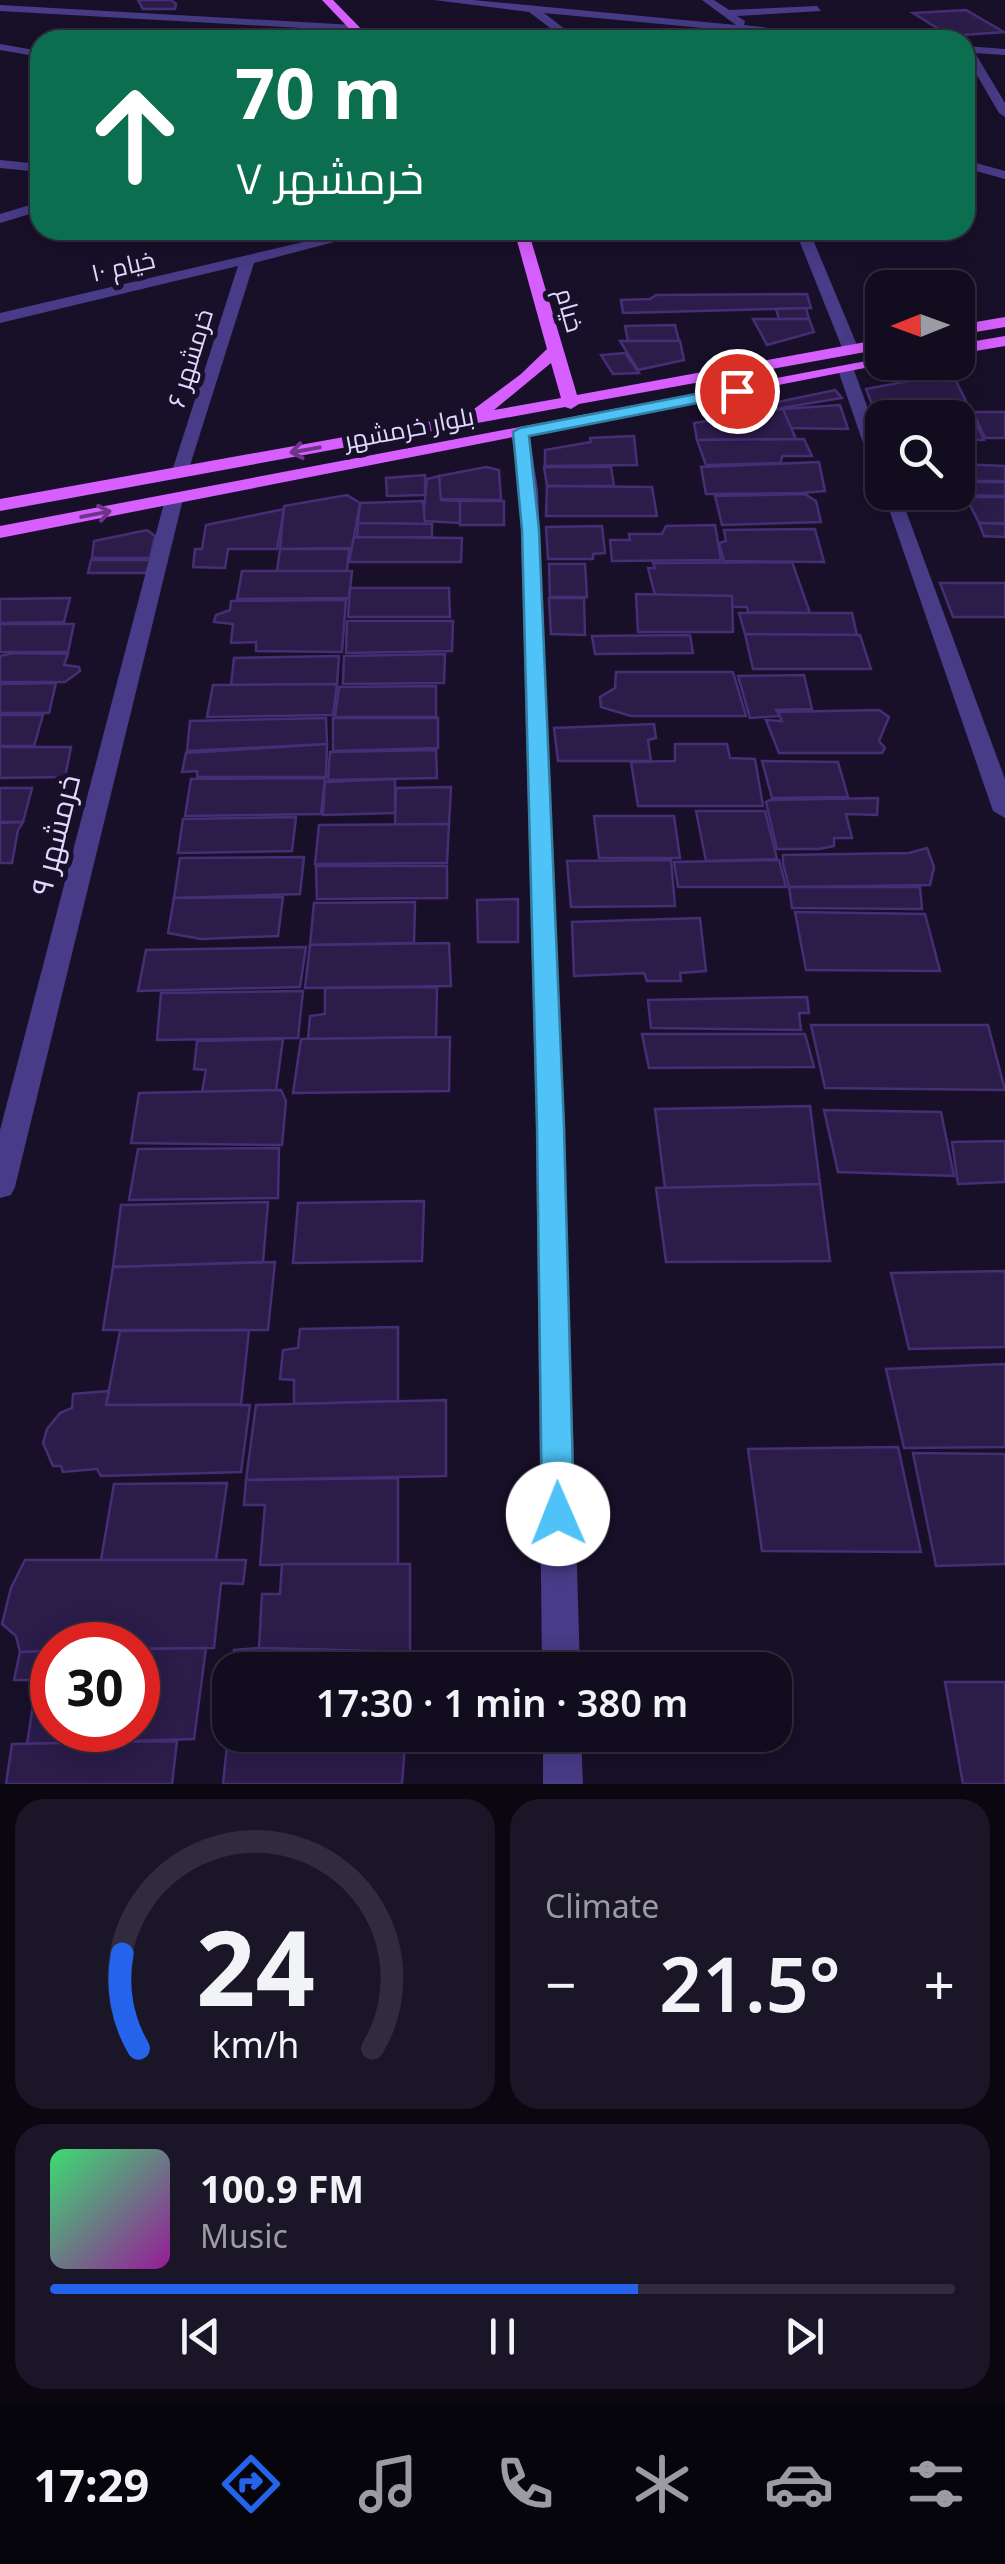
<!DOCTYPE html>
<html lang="en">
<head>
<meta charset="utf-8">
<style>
  body { margin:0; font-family:"Noto Sans",Cairo,sans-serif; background:#1b1528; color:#f1f3f6; height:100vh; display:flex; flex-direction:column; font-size:38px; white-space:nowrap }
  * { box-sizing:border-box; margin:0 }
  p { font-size:32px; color:#9c9ba4 }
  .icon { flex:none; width:55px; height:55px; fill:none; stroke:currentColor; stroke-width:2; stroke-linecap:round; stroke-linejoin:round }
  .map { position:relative; height:1784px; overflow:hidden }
  .drawer { display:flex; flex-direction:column; gap:15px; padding:15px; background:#0a0711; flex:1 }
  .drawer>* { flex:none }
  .top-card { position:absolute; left:30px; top:30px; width:945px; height:210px; border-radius:30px; box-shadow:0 5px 25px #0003,0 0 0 2px #312c3d; background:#0b6e4f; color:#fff; overflow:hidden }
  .needle { width:65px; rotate:269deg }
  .buttons { position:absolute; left:865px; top:270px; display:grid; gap:20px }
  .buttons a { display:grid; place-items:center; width:110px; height:110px; border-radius:20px; background:#120c1f; box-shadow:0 5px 25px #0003,0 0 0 2px #312c3d; font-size:50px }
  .speed { position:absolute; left:30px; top:1622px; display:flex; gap:20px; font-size:50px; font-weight:700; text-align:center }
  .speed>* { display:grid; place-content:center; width:130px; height:130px; border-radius:50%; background:#120c1f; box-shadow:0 5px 25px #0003,0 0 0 2px #312c3d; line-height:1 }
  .speed .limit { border:15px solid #d22; background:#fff; color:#111 }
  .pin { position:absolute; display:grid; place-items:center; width:85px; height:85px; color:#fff; margin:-42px; border:5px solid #fff; border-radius:50%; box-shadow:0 2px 10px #0007 }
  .me { position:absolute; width:110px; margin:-55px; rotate:359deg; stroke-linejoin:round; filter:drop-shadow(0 0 8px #0008) }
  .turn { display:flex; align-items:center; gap:35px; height:210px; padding:0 40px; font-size:45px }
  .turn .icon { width:130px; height:130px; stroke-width:2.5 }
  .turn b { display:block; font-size:70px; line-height:85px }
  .big { font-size:75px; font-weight:600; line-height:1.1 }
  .drawer .widget { flex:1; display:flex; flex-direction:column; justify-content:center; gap:15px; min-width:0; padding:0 35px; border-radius:30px; background:#1b1528 }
  .drawer .dial { align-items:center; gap:0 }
  .dial svg { height:260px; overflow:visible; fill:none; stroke:#312c3d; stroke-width:7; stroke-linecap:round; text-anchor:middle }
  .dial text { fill:#f1f3f6; stroke:none }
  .song { display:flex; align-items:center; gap:30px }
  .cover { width:120px; height:120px; border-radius:15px; background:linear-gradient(135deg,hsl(140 70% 55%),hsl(300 70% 35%)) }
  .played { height:10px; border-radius:5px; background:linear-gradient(90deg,#2563eb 65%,#312c3d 65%) }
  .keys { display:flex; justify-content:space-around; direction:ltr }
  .heat { display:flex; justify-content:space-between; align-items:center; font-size:55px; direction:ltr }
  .drawer .tiles { flex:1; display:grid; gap:15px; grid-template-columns:1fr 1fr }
  .widget:last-child { grid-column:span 2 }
  .trip { position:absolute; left:212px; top:1652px; width:580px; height:100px; border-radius:30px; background:#120c1f; box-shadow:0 5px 25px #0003,0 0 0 2px #312c3d; font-weight:600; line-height:100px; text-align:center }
  .dock { display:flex; height:160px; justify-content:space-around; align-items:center; background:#07050c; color:#9c9ba4 }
  .dock .icon { width:70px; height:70px }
  .dock .active { color:#2563eb }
  .dock b { font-size:45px; color:#f1f3f6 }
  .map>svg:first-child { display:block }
  .building { fill:#2b1c4a; stroke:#462e75; stroke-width:2.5 }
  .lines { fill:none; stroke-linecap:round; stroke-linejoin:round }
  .minor { fill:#483b87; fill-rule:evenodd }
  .major { fill:#d85fff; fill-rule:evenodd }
  .oneway { stroke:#6e3489 }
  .route { fill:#4fc3f7; stroke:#337fa1; stroke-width:2.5 }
  .labels { text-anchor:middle; stroke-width:10; stroke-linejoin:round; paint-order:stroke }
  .far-street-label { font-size:25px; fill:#e1d8ff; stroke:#181029 }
  .street-label { font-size:30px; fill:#e1d8ff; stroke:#181029 }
</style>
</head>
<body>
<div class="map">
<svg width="1005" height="1784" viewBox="0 0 1005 1784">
  <rect width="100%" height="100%" fill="#181029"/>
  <!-- building -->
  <g class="building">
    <path d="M138,0h33l5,4 -1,5h-32z"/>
    <path d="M966,10l38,22 -54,4 -37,-23z"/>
    <path d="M807,294l4,14 -188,5 -2,-13 29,-1 6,-4z"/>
    <path d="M806,308l3,11h-30l-3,-10z"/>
    <path d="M753,319h56l5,13 -47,13z"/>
    <path d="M675,325l4,16h-51l-3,-15z"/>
    <path d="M620,341h60l4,19 -46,10z"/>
    <path d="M625,353l14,20 -26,1 -12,-19z"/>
    <path d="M952,373l17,34h-96l-7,-18z"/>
    <path d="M835,390l7,8 -72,12 -7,-5z"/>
    <path d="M840,405l8,24 -59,-1 -6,-19z"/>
    <path d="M783,409l13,30 -99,1 -3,-17z"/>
    <path d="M924,411h46l14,29 -26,-1v-21h-31z"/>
    <path d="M973,412h32v26h-20z"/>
    <path d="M634,436l3,29 -92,1v-16l46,-8 -1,-4z"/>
    <path d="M804,439l8,17h-30l-1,7 -75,2 -9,-25z"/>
    <path d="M819,462l6,29 -24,2 -95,1 -5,-27z"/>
    <path d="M958,464l47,2v15h-39z"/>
    <path d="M486,467l13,3 2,30 -61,-1 -1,-23z"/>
    <path d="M544,467h67l3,19h-67z"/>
    <path d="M425,475v20l-38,1 -1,-18z"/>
    <path d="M439,476l2,24 19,1v22l-37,-2 4,-42z"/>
    <path d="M958,482h47v14l-43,-1z"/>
    <path d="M547,486l105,1 5,29h-111z"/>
    <path d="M805,494l11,7 5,21 -99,3 -7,-29z"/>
    <path d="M347,495l13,8 -8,45 -72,1 4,-43z"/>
    <path d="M966,497h39v26h-26z"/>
    <path d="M423,501l2,23 -67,-1 2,-20z"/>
    <rect x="460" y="501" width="44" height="24"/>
    <path d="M284,509l-7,40h-49l-3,19 -32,-1 2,-18h7l4,-24z"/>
    <path d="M358,523l74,1v13l-75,1z"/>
    <path d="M979,523l26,1v13l-21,-1z"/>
    <path d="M715,525l6,35 -109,1 -2,-21h20l-1,-6h33l4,-8z"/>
    <path d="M602,526l3,27 -12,1v5h-45l-2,-32z"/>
    <path d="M815,529l9,33 -100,-1 -5,-18 7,-2 -2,-11z"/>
    <path d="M147,530l8,6 -5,22h-58l2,-17z"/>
    <path d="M354,537l108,1 -1,24h-112z"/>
    <path d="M280,549h69l-2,22h-70z"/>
    <path d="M91,560h60l-5,13h-58z"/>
    <path d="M792,562l18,51 -62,-1 -1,-5h-15v-11l-77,-1 -7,-27h7l-2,-5z"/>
    <path d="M549,564h36l2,33h-37z"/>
    <path d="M242,571h110l-3,27 -112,1z"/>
    <path d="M940,583h65v34h-52z"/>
    <path d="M350,588h99l1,29h-102z"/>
    <path d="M636,594l96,2 1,36h-95z"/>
    <path d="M70,598l-6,24 -64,1v-24z"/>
    <path d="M549,598h35l1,37 -34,-1z"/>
    <path d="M346,600l-4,52 -86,-1v-9l-25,1 2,-19 -19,-2 2,-7 14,-5 1,-9z"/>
    <path d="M739,613h113l5,22 -112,-1z"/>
    <path d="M347,621h106l-1,30 -106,2z"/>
    <path d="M0,624h74l-6,28h-68z"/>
    <path d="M745,634l115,1 11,34h-118z"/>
    <path d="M690,635l3,18 -98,1 -3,-18z"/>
    <path d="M13,653l55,1 -4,11 15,2 1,4 -15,11h-65v-26z"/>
    <path d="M445,654l-1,29 -101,1 1,-28z"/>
    <path d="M339,656l-2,28 -106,1 3,-27z"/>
    <path d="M616,672h117l13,44h-115l-30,-9 -1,-10 15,-9z"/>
    <path d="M804,675l8,34 -36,1 4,6 -30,2 -12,-42z"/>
    <path d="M56,683l-7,30h-49v-29z"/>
    <path d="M337,684l-4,31 -126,2 6,-32z"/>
    <path d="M436,686v31h-101l4,-30z"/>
    <path d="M879,710l10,7 -10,24 6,7 -3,5h-103l-13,-33 16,1 -4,-9z"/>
    <path d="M0,715h43l-9,31h-34z"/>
    <path d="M326,718l1,26 -140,7 3,-30z"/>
    <path d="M333,718h105v30l-105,3z"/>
    <path d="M654,724l2,14 -8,2 3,21h-93l-4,-33z"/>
    <path d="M327,744l-1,33h-129v-6l-15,1 4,-19z"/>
    <path d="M675,744h52l3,14 25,1 8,47h-125l-7,-44 44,-1z"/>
    <path d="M0,747h71l-6,30 -65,1z"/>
    <path d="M436,750l1,28 -109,2 2,-28z"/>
    <path d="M762,761l76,1 10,35 -76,1z"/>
    <path d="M325,778l-4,36 -136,2 6,-37z"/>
    <path d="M395,779v34l-72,2 2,-33z"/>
    <path d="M451,787l-2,37 -54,1 1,-37z"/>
    <path d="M0,788h32l-9,34h-23z"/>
    <path d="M878,798l-1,17 -31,-1 6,24h-18v8l-15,3h-42l-11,-47 4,-2z"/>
    <path d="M696,811h69l12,48 -71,2z"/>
    <path d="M594,816h80l6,42h-81z"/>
    <path d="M296,817l-4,34 -114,2 5,-34z"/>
    <path d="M23,822l-5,8 -6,33h-12v-40z"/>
    <path d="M449,824l-2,39 -132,1 4,-39z"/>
    <path d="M927,848l7,19 -4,18 -141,2 -6,-24v-8l126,-2z"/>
    <path d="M304,857l-4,37 -126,4 6,-40z"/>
    <path d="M671,860l4,46 -104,1 -4,-46z"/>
    <path d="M779,860l7,27h-108l-4,-25z"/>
    <path d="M316,866h131v32l-130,1z"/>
    <path d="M789,887h131l2,22 -130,-1z"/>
    <path d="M283,897l-5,39 -77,3 -33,-6 6,-35z"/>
    <path d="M518,899v43h-40l-1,-42z"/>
    <path d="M415,902l-1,41 -104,2 4,-42z"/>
    <path d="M795,912l130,2 15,57 -134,-1z"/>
    <path d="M700,918l6,53 -26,2 1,8h-34l-3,-8 -70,3 -2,-54z"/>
    <path d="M449,943l2,43 -146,2 5,-43z"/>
    <path d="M306,947l-6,40 -162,4 8,-41z"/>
    <path d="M437,987l-1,50 -128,2 2,-23 15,-2v-26z"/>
    <path d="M303,991l-5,47 -141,2 4,-47z"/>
    <path d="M807,997l2,16h-10l2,17 -150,-2 -3,-28z"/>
    <path d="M811,1025h177l17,65 -180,-2z"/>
    <path d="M642,1034h163l9,33 -165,1z"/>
    <path d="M450,1037l-1,54 -156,2 8,-54z"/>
    <path d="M283,1039l-7,51 -74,2 4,-22 -12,-1 3,-28z"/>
    <path d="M281,1090l5,11 -4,44 -151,-2 8,-50z"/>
    <path d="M810,1106l10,78 -155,4 -10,-79z"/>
    <path d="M824,1110l117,2 13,64 -116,-4z"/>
    <path d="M1005,1141v41l-47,2 -6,-42z"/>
    <path d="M279,1148l-1,50 -149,2 9,-51z"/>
    <path d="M820,1184l10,77 -164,1 -10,-74z"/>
    <path d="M424,1201l-2,60 -129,2 5,-60z"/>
    <path d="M268,1202l-5,60 -150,5 8,-62z"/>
    <path d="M275,1262l-7,68h-165l10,-63z"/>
    <path d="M1005,1271v76l-96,2 -18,-76z"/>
    <path d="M398,1327v74l-104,3v-24l-14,-1 3,-29 15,-2 2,-19z"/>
    <path d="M249,1330l-8,74 -135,1 14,-74z"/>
    <path d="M1005,1364v83l-101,1 -18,-79z"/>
    <path d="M109,1391l-3,14h144l-9,67 -140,4 -4,-7 -34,3 -2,-6h-8l-10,-23 4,-14 13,-16 12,-5 1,-14z"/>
    <path d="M446,1400v76l-200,4 10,-75z"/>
    <path d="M898,1447l23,105 -159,-1 -14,-102z"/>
    <path d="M913,1453l92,1v110l-69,2z"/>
    <path d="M398,1478v86l-138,1 5,-60h-21l2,-25z"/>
    <path d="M227,1483l-11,77h-115l13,-76z"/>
    <path d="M25,1560h221l-3,24 -22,-1 -7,65 -76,1v-4h-86v6l-32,1 -4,-16 -14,-12 9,-36z"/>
    <path d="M282,1564h128v88l-151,-4 3,-54h18z"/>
    <path d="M206,1648l-12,91 -167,5 10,-64h-23l6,-28 32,-1v79h86v-81z"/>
    <path d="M259,1648l144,4v18h-171l2,-20z"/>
    <path d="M945,1682h60v102h-42z"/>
    <path d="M264,1735h141v9l-143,2z"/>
    <path d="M177,1741l-5,43h-166l6,-40z"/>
    <path d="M405,1744l-3,40h-179l4,-38z"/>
  </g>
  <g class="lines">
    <!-- minor -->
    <g class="minor">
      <path d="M434,0h39l263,25 -34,-25h12l15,10 88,-4 4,5 -84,5 8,5 -1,4 127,15h-41l-286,-27 35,27h-13l-37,-28z"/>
      <path d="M0,5l354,20 5,3 -5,3 -354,-20z"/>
      <path d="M0,44l40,7v6l-40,-7z"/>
      <path d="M965,46l40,3v6l-30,-2 30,50v14l-6,-4 -34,-58z"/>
      <path d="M39,105l1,8 -5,-1v-6z"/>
      <path d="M0,160l40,4v8l-40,-4z"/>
      <path d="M965,160l40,11v8l-40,-11z"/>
      <path d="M40,202v9l-40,12v-9z"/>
      <path d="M355,230h25l-126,33 -67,212 -6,1 -9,-5 66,-205 -238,57v-10z"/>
      <path d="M795,230h14l50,120 -2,3 -14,-3z"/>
      <path d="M846,365l8,5 28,78v29l-9,-5 -35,-102z"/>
      <path d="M520,427l9,5 9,58 26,636 16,544h-38l-6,-544 -16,-636 -9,-58z"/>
      <path d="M882,489l17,3 106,287v39l-12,-7z"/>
      <path d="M174,493l9,6 -168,688 -4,8 -11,3v-68l165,-631z"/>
      <path d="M543,1735h38l2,49h-40z"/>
    </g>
    <!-- major -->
    <g class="major">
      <path d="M322,0h11l39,40h-12z"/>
      <path d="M514,230h14l49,165 305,-56v10l-303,55 -8,5 -6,-2 -565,104v-12l466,-84 55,-41 26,-25zM551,363l10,35 -67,12z"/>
      <path d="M1005,317v10l-47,8v-10z"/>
      <path d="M1005,336v10l-47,8v-10z"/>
      <path d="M882,358v4h13l-895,176v-12z"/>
    </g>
  </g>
  <!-- one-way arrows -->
  <defs><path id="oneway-shaft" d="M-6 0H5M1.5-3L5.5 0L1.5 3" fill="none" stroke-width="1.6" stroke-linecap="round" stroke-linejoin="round" transform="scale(2.5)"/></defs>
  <g class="oneway">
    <use href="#oneway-shaft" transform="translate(305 450) rotate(170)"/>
    <use href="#oneway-shaft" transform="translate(96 514) rotate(-11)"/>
  </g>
  <!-- route -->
  <path class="route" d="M737,386l6,2v6l-214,42 10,94 25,596 10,388 -4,10 -12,4 -11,-4 -5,-10 -5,-388 -15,-596 -9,-98 7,-4z"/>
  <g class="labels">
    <!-- far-street labels -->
    <g class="far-street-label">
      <text transform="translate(123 266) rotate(-13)" y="9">خیام ۱۰</text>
      <text transform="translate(570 310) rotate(74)" y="9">خیام</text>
      <text transform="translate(190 358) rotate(-73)" y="9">خرمشهر ۶</text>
      <text transform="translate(409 428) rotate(-11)" y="9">بلوار خرمشهر</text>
    </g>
    <!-- street labels -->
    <g class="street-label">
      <text transform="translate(56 835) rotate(-76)" y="10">خرمشهر ۹</text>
    </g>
  </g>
</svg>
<div class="buttons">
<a><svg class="needle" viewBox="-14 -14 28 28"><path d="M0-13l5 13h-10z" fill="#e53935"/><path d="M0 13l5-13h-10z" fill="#9c9ba4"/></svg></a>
<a><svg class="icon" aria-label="search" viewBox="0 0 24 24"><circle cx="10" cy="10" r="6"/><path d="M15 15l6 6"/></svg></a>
</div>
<div class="speed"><div class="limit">30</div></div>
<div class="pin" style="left:737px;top:391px;background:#d93025"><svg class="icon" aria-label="arrive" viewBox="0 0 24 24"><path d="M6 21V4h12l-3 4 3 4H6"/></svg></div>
<svg class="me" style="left:558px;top:1514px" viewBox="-20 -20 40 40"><circle r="19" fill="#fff"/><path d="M0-13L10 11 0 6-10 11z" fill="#4fc3f7"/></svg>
<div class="trip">17:30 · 1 min · 380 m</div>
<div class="top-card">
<div class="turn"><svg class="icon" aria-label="ahead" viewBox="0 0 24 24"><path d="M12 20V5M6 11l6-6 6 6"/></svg><div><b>70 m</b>خرمشهر ۷</div></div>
</div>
</div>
<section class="drawer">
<div class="tiles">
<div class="widget dial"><svg viewBox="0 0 100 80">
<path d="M14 69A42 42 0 1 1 86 69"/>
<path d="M14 69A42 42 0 0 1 9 40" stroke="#2563eb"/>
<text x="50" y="56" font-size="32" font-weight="700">24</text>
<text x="50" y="72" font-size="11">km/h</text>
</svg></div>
<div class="widget"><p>Climate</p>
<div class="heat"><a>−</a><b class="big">21.5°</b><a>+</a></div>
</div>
<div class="widget">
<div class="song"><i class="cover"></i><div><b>100.9 FM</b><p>Music</p></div></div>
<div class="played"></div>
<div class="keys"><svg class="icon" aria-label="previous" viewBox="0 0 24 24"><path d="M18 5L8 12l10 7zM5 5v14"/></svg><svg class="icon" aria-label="pause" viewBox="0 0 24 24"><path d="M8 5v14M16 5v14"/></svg><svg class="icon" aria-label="next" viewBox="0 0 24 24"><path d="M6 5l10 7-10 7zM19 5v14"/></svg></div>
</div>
</div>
</section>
<nav class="dock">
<b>17:29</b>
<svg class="icon active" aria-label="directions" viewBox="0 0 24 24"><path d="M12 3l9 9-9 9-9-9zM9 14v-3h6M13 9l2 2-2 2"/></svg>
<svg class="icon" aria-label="music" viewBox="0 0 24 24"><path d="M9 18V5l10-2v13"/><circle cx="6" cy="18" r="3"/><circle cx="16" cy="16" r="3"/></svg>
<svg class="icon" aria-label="phone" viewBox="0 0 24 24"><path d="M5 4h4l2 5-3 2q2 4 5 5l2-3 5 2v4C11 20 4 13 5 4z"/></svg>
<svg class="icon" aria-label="climate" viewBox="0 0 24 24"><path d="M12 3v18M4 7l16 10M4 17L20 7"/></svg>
<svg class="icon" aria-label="car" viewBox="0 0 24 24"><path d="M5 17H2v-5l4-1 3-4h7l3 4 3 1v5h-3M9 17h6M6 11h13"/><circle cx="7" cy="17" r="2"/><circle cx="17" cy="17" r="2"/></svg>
<svg class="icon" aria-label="filters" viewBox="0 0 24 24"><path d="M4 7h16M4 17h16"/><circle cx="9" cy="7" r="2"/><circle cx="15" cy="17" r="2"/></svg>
</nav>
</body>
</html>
